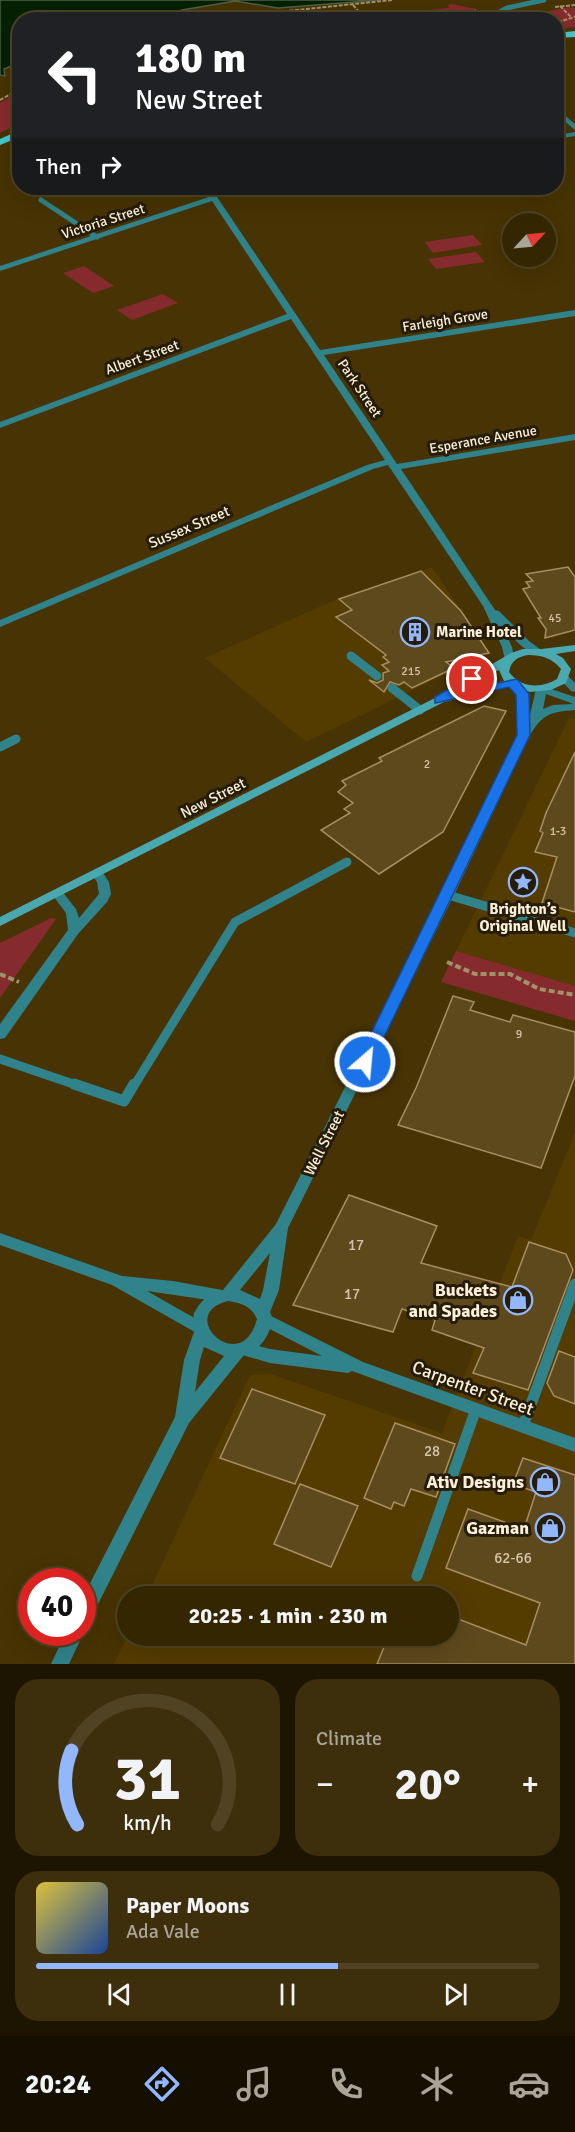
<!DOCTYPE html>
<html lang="en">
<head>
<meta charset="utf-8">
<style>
  body { margin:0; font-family:Signika,sans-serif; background:#3d2e0c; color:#f1f3f6; height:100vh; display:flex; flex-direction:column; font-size:22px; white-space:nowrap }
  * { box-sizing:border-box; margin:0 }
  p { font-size:20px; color:#aaa599 }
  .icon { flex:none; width:33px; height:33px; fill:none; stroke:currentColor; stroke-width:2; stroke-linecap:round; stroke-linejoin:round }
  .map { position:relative; height:1664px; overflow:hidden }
  .drawer { display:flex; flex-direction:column; gap:15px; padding:15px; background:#1d1501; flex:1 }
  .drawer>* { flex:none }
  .banner { position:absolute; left:12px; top:12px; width:552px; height:183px; border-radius:24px; box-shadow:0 6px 24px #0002,0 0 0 2px #4f4324; background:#202124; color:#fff; overflow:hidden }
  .needle { width:39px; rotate:64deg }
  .tools { position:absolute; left:502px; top:213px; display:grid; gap:12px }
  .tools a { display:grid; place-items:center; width:54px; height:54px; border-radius:50%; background:#352602; box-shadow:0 6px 24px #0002,0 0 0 2px #4f4324; font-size:30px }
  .speed { position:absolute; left:18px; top:1568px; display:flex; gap:12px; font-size:30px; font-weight:700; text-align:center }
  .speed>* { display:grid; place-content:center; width:78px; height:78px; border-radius:50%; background:#352602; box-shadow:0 6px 24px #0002,0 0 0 2px #4f4324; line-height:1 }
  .speed .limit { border:9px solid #d22; background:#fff; color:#111 }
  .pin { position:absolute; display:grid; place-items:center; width:51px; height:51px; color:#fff; margin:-26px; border:3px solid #fff; border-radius:50%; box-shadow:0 2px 6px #0007 }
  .me { position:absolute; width:66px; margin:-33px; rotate:27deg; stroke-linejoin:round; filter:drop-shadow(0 0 4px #0008) }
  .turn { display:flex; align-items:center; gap:21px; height:126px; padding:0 24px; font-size:27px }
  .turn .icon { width:78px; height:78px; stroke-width:2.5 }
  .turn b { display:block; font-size:42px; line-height:51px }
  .then { display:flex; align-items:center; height:57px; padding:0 24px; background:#0003; gap:12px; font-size:22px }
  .big { font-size:45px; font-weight:700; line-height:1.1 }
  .drawer .tile { flex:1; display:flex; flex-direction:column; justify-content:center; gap:9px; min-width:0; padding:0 21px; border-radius:24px; background:#3d2e0c }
  .drawer .dial { align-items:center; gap:0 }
  .dial svg { height:156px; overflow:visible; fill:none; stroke:#4f4324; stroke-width:7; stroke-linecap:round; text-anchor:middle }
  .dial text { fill:#f1f3f6; stroke:none }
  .song { display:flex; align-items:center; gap:18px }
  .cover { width:72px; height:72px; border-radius:9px; background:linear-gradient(135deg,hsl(50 70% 55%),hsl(220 70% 35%)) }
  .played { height:6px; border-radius:3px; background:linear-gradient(90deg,#92b7fd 60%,#4f4324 60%) }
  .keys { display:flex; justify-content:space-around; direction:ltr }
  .heat { display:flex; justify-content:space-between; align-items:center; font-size:33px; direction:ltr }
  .drawer .tiles { flex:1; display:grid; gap:15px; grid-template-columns:1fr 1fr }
  .tile:last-child { grid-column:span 2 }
  .trip { position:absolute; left:117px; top:1586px; width:342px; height:60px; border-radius:30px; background:#352602; box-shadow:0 6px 24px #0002,0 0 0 2px #4f4324; font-weight:700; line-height:60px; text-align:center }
  .tab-bar { display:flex; height:96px; justify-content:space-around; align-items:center; background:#150f01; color:#aaa599 }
  .tab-bar .icon { width:42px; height:42px }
  .tab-bar .on { color:#92b7fd }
  .tab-bar b { font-size:27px; color:#f1f3f6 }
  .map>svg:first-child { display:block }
  .built { fill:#543b00 }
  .green { fill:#862b2d }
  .water { fill:#042104; stroke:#4f5f44; stroke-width:1.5 }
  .building { fill:#5e491d; stroke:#a78f63; stroke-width:1.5 }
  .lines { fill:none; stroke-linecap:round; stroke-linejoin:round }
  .path-far1 { stroke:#a1916d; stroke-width:2; stroke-dasharray:4 1.5; stroke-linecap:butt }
  .path { stroke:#a1916d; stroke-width:4; stroke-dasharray:6 3; stroke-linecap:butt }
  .service-far2 { stroke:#30838a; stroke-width:5 }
  .service-far1 { stroke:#30838a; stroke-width:9 }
  .service { stroke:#30838a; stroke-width:11 }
  .minor { fill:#30838a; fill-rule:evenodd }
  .tertiary { fill:#30838a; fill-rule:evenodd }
  .secondary { fill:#49a8b0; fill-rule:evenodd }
  .primary { fill:#45c8d2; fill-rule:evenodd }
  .route { fill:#1a73e8; stroke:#114b97; stroke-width:1.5 }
  .labels { text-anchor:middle; stroke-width:6; stroke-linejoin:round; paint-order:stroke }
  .number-label { font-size:12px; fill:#d5c6aa }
  .far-street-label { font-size:14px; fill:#fdf0d9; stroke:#261c0a }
  .street-label { font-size:15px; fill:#fdf0d9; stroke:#261c0a }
  .poi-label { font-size:15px; font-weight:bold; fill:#fdf0d9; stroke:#261c0a; text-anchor:start }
  .near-number-label { font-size:15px; fill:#d5c6aa }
  .near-poi-label { font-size:18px; font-weight:bold; fill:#fdf0d9; stroke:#261c0a; text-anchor:end }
  .near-street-label { font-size:18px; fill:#fdf0d9; stroke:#261c0a }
</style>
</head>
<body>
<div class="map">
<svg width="575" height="1664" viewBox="0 0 575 1664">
  <rect width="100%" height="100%" fill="#473303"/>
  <!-- built -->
  <g class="built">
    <path d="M432,567l58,86 -184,89 -101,-84 134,-60z"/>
    <path d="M569,718l6,1v302l-134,-39z"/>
    <path d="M575,1132v532h-461l14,-29h320v-39h-301l103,-221 21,-1 171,59 76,-197 13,4z"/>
  </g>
  <!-- green -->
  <g class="green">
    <path d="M452,4l24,5 -23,10h-114l110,-11 -1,-3z"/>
    <path d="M569,7l6,1v19l-18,2 -1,-9 -35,-1 5,-3h12v-3z"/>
    <path d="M19,91v33l-19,9v-30z"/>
    <path d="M473,235l9,10 -49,8 -8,-11z"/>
    <path d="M476,252l9,10 -49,7 -8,-10z"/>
    <path d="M84,266l30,20 -21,7 -30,-20z"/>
    <path d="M163,294l15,9 -46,17 -15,-10z"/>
    <path d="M51,918l5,1 -56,79v-55z"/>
    <path d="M456,951l119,35v35l-134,-39z"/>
  </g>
  <!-- water -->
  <path class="water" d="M0,0h379l-101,8 -43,-7 -53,9 -22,9 -140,1 -1,43 -15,6 1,7 -5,-1z"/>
  <!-- building -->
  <g class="building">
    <path d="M568,567l7,10v53l-30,8 1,-9 -8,-11h3l-18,-29 7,-2 -4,-5 7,-1 -7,-7z"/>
    <path d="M421,571l40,40 28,42 -43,9 8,6 -42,20 -8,-6 -5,3 -9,-3 -6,10 -15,-12 8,3 6,-3v-7l6,-2 -7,-6 7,-3 -6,-5 3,-2 -50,-38 16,-7 -13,-11z"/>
    <path d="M484,706l22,5 -63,121 -64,42 -58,-44 29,-17 -6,-4 9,-6 -15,-11 8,-7 -4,-4 40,-20 -3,-3z"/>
    <path d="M575,752v160l-33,-9 15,-46 -22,-5 8,-19 -3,-2 6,-18z"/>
    <path d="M453,996l21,6 -4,8 40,12 3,-7 62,17v44l-34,92 -143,-43 18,-37z"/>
    <path d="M349,1195l88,31 -16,37 91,24 17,-45 37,12 7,16 -45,120 -55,-17 11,-25 -52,-18 3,-10 -33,-11 -9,23 -100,-27z"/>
    <path d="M559,1351l16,6v47l-21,-8 -7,-13z"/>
    <path d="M252,1389l73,26 -30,69 -75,-26z"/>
    <path d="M395,1423l60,21 -19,53 -25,-8 -7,17 -10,-4 -3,7 -27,-11z"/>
    <path d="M523,1458l52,17v189h-198l12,-29h59v-20l78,30 14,-42 -94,-35 22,-59 56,20 12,-37 -23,-8z"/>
    <path d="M300,1484l58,22 -27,61 -57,-23z"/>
  </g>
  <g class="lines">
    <!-- path-far1 -->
    <g class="path-far1">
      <path d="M353,5l13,15"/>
      <path d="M560,6l11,11"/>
      <path d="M555,7l20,-2"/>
      <path d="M202,20l190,-20"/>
      <path d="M385,20l65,-8 4,2 -4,4 5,1"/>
      <path d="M455,20l21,-10"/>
      <path d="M558,22l17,-5"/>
      <path d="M0,100l20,-11"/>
    </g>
    <!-- path -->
    <g class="path">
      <path d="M447,962l28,12h35l29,15 36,6"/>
      <path d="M0,974l19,8"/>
    </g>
    <!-- service-far2 -->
    <g class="service-far2">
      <path d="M485,20l22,-12 37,-8"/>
      <path d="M41,200l56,37"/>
    </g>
    <!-- service-far1 -->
    <g class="service-far1">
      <path d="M351,656l26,20"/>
      <path d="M392,688l28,22"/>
      <path d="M0,747l16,-8"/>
      <path d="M448,895l127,38"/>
      <path d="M0,1059l79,27"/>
      <path d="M134,1086l101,-164 112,-60"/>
    </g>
    <!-- service -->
    <g class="service">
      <path d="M74,1084l50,17 10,-17"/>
      <path d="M523,1426l52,-142"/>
      <path d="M417,1576l59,-167"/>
    </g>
    <!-- minor -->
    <g class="minor">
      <path d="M556,108l19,16v6l-19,-16z"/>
      <path d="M575,132v4l-19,3v-4z"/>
      <path d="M203,188h8l109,162 255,-40v6l-251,39 73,109 178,-30v6l-174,29 94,141 4,1 30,30 15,11 -1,2c-16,3 -30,-17 -40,-27l9,20 2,11 -5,3 -4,-1 -3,-13 -19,-41 -95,-141 -15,4 -373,158v-7l367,-155 18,-5 -94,-141 -291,109v-6l287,-108 -75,-113 -212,70v-5l209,-69z"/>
      <path d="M97,869l4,1 8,12 2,12 -4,8 -29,32 -73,104 -5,1v-15l68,-94 -2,-17 -15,-20 2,-3h8l15,19 3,9 20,-24 -2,-12 -6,-9z"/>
      <path d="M0,1233l122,43 51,5 49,9 5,2 3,4 -3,4 -5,2 -75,-11 58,33 3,5 -3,5 -5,1 -88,-50 -112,-40z"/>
      <path d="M265,1313l98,49 212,76v14l-223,-81 -4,2 -78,-10 -31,-9 -3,-5 3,-5 5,-2 26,7 52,7 -62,-32 -3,-5 3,-5z"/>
    </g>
    <!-- tertiary -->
    <g class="tertiary">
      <path d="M564,675l4,1 7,7v9l-4,-1 -12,-13z"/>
      <path d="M516,681l4,1 9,16v21l7,-30 6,-3 33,11v13c-25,2 -32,4 -45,25l-76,160 -166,333 -9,62 -9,22 3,7c-5,19 -11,29 -29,36l-55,68 -101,201 -6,2v-27l93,-182 9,-57 10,-28 -2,-6 2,-13 5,-8 8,-9 16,-6 53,-66 166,-329 76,-160 -1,-37 -7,-14zM546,694l25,9 1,1 -19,1 -10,4zM270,1253l-7,37 -3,9 -20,-9zM228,1301c14,2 23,5 29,18 -16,60 -83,-5 -29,-18zM204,1347l20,9 -29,36 5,-32z"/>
      <path d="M82,1629l2,3 -15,32h-18l15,-32h16z"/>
    </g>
    <!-- secondary -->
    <path class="secondary" d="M575,645v6l-19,3 7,4 8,11 -5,14 -15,7 -21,2 -19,-6 -67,16 -444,224v-9l435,-219 76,-45 12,-4h18zM528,655c14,0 24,3 33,14l-4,10c-16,10 -36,9 -48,-7 2,-11 8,-15 19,-17zM499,670l5,11 -42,10z"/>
    <!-- primary -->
    <g class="primary">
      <path d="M575,31v6l-19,1v-5z"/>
      <path d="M20,130v7l-20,8v-6z"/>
    </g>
  </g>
  <!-- route -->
  <path class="route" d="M472,675l7,4 -15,11 53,-11 12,15 1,41 -158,327 -7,5 -8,-5 160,-327 -1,-40 -7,-8 -74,16v-6z"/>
  <!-- icons -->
  <defs>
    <g id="building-ring" transform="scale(1.5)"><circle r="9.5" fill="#261c0a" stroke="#92b7fd" stroke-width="1.5"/><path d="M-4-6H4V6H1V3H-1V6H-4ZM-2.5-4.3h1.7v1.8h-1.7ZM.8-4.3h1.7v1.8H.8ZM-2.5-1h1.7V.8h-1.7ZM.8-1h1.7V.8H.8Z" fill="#92b7fd"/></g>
    <g id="sight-ring" transform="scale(1.5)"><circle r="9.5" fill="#261c0a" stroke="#92b7fd" stroke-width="1.5"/><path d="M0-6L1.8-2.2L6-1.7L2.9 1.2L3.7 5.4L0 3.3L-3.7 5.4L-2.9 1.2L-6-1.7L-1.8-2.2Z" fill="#92b7fd"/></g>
    <g id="shop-ring" transform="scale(1.5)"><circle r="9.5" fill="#261c0a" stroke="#92b7fd" stroke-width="1.5"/><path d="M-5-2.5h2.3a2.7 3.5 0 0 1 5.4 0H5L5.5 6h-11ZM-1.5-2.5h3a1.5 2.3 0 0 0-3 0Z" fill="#92b7fd"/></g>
  </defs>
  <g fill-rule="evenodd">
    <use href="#building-ring" x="415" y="632"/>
    <use href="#sight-ring" x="523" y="882"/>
    <use href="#shop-ring" x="518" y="1300"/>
    <use href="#shop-ring" x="545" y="1482"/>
    <use href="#shop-ring" x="550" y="1528"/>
  </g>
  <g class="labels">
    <!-- number labels -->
    <g class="number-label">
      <text x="555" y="622">45</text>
      <text x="411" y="675">215</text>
      <text x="427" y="768">2</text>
      <text x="558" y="835">1-3</text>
      <text x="519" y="1038">9</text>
    </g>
    <!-- far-street labels -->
    <g class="far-street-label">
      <text transform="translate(103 221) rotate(-18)" y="5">Victoria Street</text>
      <text transform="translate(445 320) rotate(-9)" y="5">Farleigh Grove</text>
      <text transform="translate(142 357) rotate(-20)" y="5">Albert Street</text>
      <text transform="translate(360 388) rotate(56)" y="5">Park Street</text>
      <text transform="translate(483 439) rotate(-10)" y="5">Esperance Avenue</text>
    </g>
    <!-- street labels -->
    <g class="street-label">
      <text transform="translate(189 527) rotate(-23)" y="5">Sussex Street</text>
      <text transform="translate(213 798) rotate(-27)" y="5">New Street</text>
      <text transform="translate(324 1143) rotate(-63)" y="5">Well Street</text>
    </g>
    <!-- poi labels -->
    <g class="poi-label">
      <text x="436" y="637">Marine Hotel</text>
      <text x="523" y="914" text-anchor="middle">Brighton’s<tspan x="523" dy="17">Original Well</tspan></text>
    </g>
    <!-- near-number labels -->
    <g class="near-number-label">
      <text x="356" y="1250">17</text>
      <text x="352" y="1299">17</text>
      <text x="432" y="1456">28</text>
      <text x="513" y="1563">62-66</text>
    </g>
    <!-- near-poi labels -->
    <g class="near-poi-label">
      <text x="497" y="1296">Buckets<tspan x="497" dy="21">and Spades</tspan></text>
      <text x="524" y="1488">Ativ Designs</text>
      <text x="529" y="1534">Gazman</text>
    </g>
    <!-- near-street labels -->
    <g class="near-street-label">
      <text transform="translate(473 1388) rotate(20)" y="6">Carpenter Street</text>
    </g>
  </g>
</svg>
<div class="tools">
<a><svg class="needle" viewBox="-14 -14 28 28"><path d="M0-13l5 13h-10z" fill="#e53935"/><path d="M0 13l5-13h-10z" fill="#aaa599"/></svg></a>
</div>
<div class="speed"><div class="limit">40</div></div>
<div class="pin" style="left:472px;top:679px;background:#d93025"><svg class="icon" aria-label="arrive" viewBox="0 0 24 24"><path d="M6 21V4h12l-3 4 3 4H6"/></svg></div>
<svg class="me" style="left:365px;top:1062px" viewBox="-20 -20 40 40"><circle r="17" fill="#1a73e8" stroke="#fff" stroke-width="3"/><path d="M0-11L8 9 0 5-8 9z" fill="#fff"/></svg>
<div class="trip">20:25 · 1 min · 230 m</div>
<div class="banner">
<div class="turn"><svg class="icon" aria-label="left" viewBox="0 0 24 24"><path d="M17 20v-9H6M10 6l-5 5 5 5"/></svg><div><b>180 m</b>New Street</div></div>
<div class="then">Then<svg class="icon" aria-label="right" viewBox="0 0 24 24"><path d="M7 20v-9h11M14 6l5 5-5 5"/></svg></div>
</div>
</div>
<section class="drawer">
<div class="tiles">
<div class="tile dial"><svg viewBox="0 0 100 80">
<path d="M14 69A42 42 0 1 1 86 69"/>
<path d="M14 69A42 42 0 0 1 11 31" stroke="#92b7fd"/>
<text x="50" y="56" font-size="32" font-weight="700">31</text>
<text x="50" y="72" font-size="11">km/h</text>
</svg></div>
<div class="tile"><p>Climate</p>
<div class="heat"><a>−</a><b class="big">20°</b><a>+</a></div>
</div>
<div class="tile">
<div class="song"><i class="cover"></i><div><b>Paper Moons</b><p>Ada Vale</p></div></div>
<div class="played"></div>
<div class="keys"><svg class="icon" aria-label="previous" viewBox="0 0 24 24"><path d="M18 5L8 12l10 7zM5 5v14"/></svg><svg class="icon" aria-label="pause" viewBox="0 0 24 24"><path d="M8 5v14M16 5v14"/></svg><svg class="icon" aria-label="next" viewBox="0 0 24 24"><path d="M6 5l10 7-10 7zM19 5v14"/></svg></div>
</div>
</div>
</section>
<nav class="tab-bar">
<b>20:24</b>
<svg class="icon on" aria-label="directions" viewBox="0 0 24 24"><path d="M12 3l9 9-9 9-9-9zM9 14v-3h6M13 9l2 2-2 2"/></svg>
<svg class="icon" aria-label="music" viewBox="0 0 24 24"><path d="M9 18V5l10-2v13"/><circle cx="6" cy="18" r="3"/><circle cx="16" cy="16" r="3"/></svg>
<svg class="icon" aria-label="phone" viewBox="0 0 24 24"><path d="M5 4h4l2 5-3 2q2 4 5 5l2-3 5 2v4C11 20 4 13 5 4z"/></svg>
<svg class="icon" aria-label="climate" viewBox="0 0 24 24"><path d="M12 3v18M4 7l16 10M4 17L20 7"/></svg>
<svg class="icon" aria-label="car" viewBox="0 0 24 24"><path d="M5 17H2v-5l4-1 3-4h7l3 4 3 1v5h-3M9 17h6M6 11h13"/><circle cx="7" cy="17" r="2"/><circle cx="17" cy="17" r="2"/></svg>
</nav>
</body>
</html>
